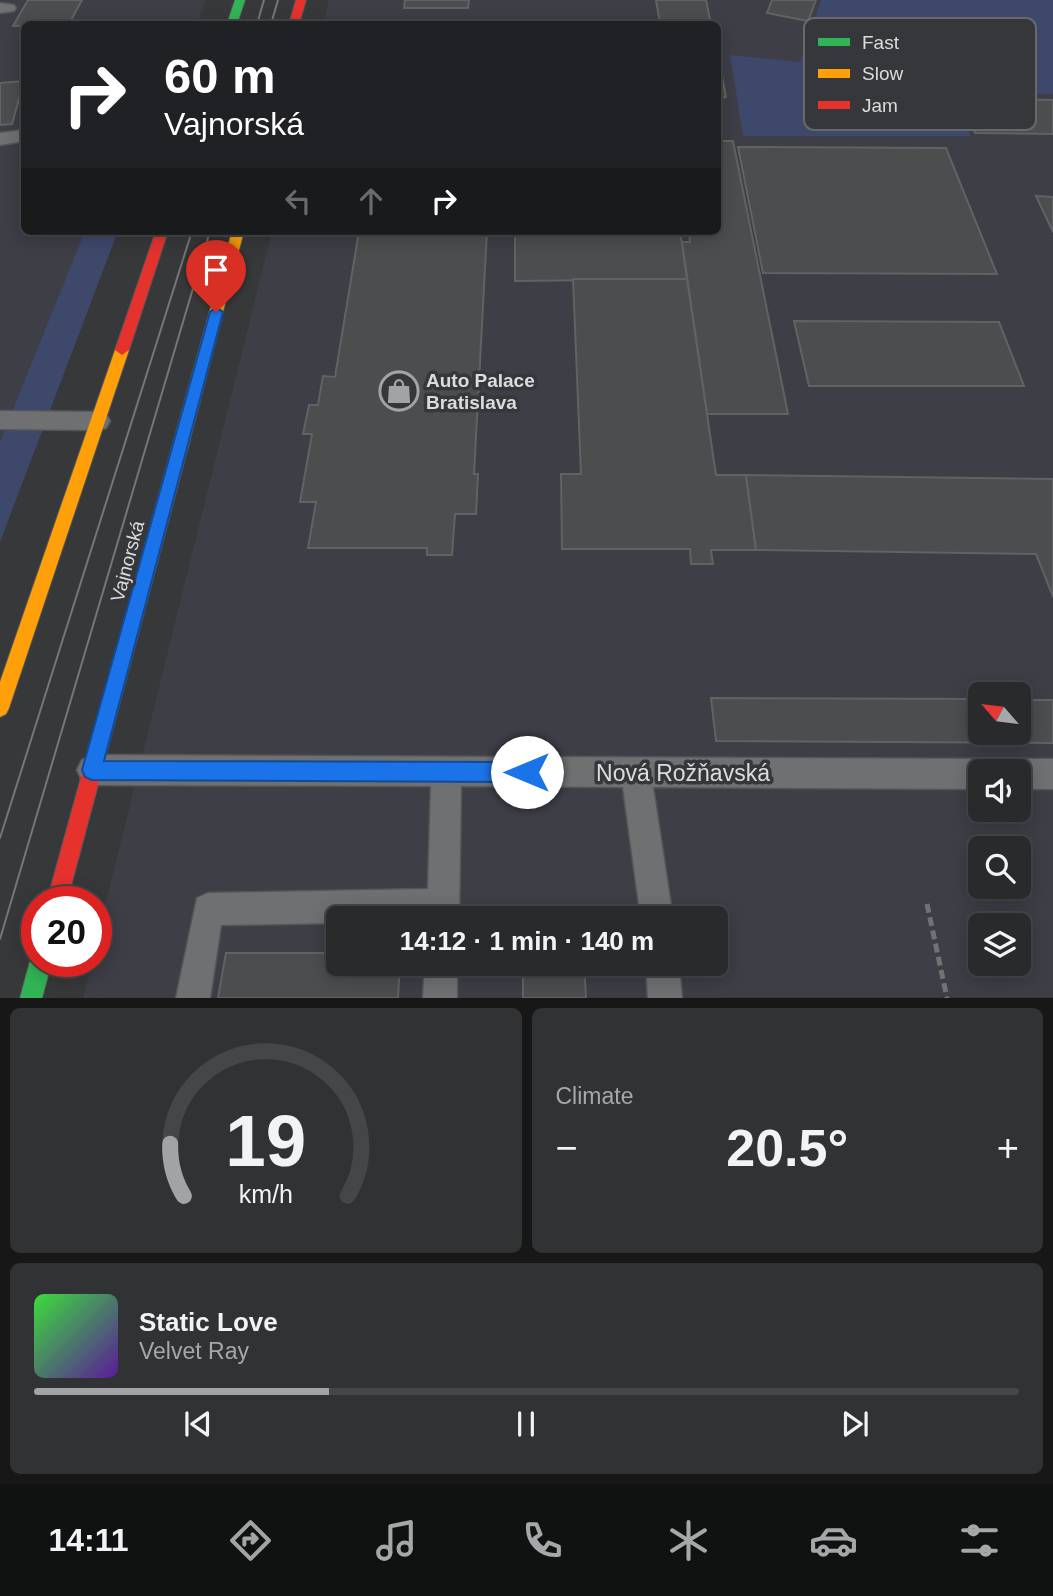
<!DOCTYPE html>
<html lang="en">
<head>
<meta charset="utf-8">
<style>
  body { margin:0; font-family:Arial,sans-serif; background:#313233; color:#f1f3f6; height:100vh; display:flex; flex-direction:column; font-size:26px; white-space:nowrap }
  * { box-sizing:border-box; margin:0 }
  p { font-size:23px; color:#a5a7a9 }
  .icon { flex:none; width:38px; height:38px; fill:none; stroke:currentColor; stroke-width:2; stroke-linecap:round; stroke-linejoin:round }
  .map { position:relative; height:998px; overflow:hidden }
  .drawer { display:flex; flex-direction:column; gap:10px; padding:10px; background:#171718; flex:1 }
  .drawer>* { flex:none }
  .top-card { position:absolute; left:21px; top:21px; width:700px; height:214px; border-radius:10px; box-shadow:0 4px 18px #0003,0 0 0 2px #454647; background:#202124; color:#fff; overflow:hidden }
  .needle { width:46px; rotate:298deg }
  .controls { position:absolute; left:968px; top:682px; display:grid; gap:14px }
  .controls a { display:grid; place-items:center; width:63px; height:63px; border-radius:10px; background:#292a2b; box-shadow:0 4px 18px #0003,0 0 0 2px #454647; font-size:35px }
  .speed { position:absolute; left:21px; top:886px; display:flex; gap:14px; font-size:35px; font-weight:700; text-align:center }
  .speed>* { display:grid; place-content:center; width:91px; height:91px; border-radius:50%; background:#292a2b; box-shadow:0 4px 18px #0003,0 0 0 2px #454647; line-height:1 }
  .speed .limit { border:10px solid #d22; background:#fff; color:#111 }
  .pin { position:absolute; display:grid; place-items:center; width:60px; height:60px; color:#fff; margin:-72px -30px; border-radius:50% 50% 50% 0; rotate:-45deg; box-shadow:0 0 7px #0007 }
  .pin .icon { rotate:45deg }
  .me { position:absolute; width:77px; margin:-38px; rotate:270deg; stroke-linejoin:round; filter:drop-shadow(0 0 5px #0008) }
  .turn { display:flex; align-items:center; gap:24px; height:147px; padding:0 28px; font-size:32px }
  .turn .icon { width:91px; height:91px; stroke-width:2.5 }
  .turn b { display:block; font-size:49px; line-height:60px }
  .lanes { display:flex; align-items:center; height:66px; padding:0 28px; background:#0003; justify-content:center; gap:35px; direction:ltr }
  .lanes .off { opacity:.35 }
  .big { font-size:52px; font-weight:700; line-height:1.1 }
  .drawer .card { flex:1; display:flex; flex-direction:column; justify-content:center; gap:10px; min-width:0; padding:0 24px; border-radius:10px; background:#313233 }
  .drawer .dial { align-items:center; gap:0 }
  .dial svg { height:182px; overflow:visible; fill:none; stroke:#454647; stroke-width:7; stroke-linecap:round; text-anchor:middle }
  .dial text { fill:#f1f3f6; stroke:none }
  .song { display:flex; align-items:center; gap:21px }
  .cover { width:84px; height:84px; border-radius:10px; background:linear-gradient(135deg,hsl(120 70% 55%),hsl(270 70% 35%)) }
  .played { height:7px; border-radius:4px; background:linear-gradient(90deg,#a2a3a4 30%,#454647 30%) }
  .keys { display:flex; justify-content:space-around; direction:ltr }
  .heat { display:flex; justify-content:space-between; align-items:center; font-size:38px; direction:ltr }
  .drawer .tiles { flex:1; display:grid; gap:10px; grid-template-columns:1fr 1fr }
  .card:last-child { grid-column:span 2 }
  .trip { position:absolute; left:326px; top:906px; width:402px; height:70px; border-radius:10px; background:#292a2b; box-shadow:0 4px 18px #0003,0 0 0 2px #454647; font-weight:700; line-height:70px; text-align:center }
  .tabs { display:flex; height:112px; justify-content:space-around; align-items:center; background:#101111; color:#a5a7a9 }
  .tabs .icon { width:49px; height:49px }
  .tabs .active { color:#a2a3a4 }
  .tabs b { font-size:32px; color:#f1f3f6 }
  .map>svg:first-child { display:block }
  .built { fill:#3d3e46; fill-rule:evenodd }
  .green { fill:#3e486b }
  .building { fill:#4c4d4e; stroke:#616263; stroke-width:2 }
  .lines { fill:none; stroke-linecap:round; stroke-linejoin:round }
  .lane-casing { stroke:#545556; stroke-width:3 }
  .fast-casing { stroke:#545556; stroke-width:2 }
  .slow-casing { stroke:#545556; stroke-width:2 }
  .jam-casing { stroke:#545556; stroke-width:2 }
  .path { stroke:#717273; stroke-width:5; stroke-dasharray:9 4.5; stroke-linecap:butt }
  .lane { fill:#6f7071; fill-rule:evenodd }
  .fast { fill:#30b455; fill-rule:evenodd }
  .slow { fill:#ff9f0a; fill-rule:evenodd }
  .jam { fill:#e5322d; fill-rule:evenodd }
  .tram { stroke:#767677; stroke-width:2 }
  .route { fill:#1a73e8; stroke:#114b97; stroke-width:2 }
  .labels { text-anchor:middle; stroke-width:7; stroke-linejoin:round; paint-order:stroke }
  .poi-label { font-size:19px; font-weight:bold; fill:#dbdcde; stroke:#36373a; text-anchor:start }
  .street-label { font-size:19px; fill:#dbdcde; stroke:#36373a }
  .near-street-label { font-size:23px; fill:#dbdcde; stroke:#36373a }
  .key { fill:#36373a; stroke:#68696b; stroke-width:2 }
  .key-label { font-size:19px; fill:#dbdcde }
</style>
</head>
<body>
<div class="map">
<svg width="1053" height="998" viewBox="0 0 1053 998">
  <rect width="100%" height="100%" fill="#373839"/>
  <!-- built -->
  <g class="built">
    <path d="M0,0h206l-9,24h-173v207h94l-118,308z"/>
    <path d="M329,0h724v997l-970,1 9,-37h4v-19l176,-711h446v-207h-395zM980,695h38v38h-38zM980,772h38v38h-38zM980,849h38v38h-38zM338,919h378v45h-378zM980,926h38v38h-38z"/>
  </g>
  <!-- green -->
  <g class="green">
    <path d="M821,0h232v94h-97l14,42h-227l-13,-81 70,7z"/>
    <path d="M85,231h33l-118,311v-100z"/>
  </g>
  <!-- building -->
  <g class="building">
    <path d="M28,0h54l-13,24 -56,2z"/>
    <path d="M405,0h64l-1,8h-64z"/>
    <path d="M656,0h50l5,24h-51z"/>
    <path d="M772,0h44l-8,21 -41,-8z"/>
    <path d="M718,54l8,43 -8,1z"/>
    <path d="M24,81l-12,43 -12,1v-42z"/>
    <path d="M961,98l92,2v34l-78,-1z"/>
    <path d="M718,141h15l55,273h-81l-25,-172h8l-1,-11h29z"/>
    <path d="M738,147l208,1 51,126 -234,-1z"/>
    <path d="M1036,196l17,1v35z"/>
    <path d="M359,231h128l-13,243h4l-2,40h-21l-3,41h-25v-7h-119l8,-46h-16l12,-68h-9l6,-29h9l5,-29 12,1z"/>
    <path d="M515,231h165l7,48 -172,2z"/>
    <path d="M573,279h114l29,196h30l10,75h-45l2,14h-22l-1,-15h-128l-1,-75h20z"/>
    <path d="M794,321l205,1 25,64h-215z"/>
    <path d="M746,475l307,4v118l-17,-43 -280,-4z"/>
    <path d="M711,698l269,1v34h38v-33h35v43l-337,-2z"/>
    <path d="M226,953h112v11h62l-2,34h-180z"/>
    <path d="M523,964h61l2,34h-63z"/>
  </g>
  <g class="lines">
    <!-- lane casing -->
    <g class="lane-casing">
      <g id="lane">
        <path d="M0,3l14,2 2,3 -2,3 -14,2z"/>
        <path d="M24,130v11l-24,4v-12z"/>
        <path d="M0,411l98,1 8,2 4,7 -4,7 -8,2 -98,-1z"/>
        <path d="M92,755l888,4 10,5 4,8h-14v17l-327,-2 20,132h-32l-18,-132 -162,-1 -2,133h-121v4l-117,2 -11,73h-34l21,-100 11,-5 220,-4 3,-103 -339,-1 -10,-5 -5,-10 5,-10z"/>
        <path d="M1018,759h35v30h-35v-17h-14l4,-8z"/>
        <path d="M425,964h32v34h-34z"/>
        <path d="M646,964h33l3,34h-34z"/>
      </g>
    </g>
    <!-- fast casing -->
    <g class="fast-casing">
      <g id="fast">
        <path d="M235,0h10l-8,24h-10z"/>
        <path d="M37,952v9h15l-10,37h-22l10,-37z"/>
      </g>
    </g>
    <!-- slow casing -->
    <g class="slow-casing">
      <g id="slow">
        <path d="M232,231h12l-56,216 -3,4h-10l-3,-4z"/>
        <path d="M122,345l7,5 -120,358 -3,6 -6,3v-35l115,-332z"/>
      </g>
    </g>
    <!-- jam casing -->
    <g class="jam-casing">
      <g id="jam">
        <path d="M296,0h10l-7,24h-10z"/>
        <path d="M156,231h12l-39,119 -7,5 -7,-5z"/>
        <path d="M180,441l5,2 3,4 -121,454h-20l125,-454 3,-4z"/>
      </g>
    </g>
    <!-- path -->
    <path class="path" d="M927,904l20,94"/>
    <!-- lane -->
    <use href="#lane" class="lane"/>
    <!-- fast -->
    <use href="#fast" class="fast"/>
    <!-- slow -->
    <use href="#slow" class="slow"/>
    <!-- jam -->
    <use href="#jam" class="jam"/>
    <!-- tram -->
    <g class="tram">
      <path d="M257,24l7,-24"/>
      <path d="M271,24l7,-24"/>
      <path d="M0,838l192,-607"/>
      <path d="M0,939l210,-708"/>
    </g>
  </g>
  <!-- route -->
  <path class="route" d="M216,307l7,5 -119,449 423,1 7,3 3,7 -3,7 -7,3 -435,-2 -7,-3 -3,-7 128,-458z"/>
  <!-- icons -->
  <defs>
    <g id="shop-ring" transform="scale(2.0125)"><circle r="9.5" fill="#36373a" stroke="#a2a3a4" stroke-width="1.5"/><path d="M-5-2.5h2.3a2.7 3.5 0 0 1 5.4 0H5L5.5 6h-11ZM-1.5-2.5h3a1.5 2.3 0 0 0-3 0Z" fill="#a2a3a4"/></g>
  </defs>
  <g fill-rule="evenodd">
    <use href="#shop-ring" x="399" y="391"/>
  </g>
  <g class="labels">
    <!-- poi labels -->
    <g class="poi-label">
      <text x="426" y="387">Auto Palace<tspan x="426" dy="22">Bratislava</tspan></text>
    </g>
    <!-- street labels -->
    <g class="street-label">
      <text transform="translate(127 561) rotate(-75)" y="7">Vajnorská</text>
    </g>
    <!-- near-street labels -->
    <g class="near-street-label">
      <text x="683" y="781">Nová Rožňavská</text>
    </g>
  </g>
  <!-- legend -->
  <rect x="804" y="18" width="232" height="112" rx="10" class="key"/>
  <rect x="818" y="38" width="32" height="8" fill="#30b455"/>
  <rect x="818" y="69" width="32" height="9" fill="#ff9f0a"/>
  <rect x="818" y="101" width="32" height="8" fill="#e5322d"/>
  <g class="key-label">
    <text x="862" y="49">Fast</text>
    <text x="862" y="80">Slow</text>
    <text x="862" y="112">Jam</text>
  </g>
</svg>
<div class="controls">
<a><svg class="needle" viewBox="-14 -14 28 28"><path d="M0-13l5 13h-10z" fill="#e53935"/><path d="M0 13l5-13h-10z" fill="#a5a7a9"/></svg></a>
<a><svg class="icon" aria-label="sound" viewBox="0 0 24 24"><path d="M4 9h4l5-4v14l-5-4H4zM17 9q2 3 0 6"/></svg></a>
<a><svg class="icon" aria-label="search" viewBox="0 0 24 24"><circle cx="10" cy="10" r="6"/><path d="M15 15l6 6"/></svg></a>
<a><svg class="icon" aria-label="layers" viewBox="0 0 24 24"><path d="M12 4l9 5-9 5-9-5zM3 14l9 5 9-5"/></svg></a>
</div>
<div class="speed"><div class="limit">20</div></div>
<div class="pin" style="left:216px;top:312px;background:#d93025"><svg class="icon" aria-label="arrive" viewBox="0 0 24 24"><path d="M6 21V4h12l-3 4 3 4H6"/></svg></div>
<svg class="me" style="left:527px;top:772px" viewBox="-20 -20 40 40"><circle r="19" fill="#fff"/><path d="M0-13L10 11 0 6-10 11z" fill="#1a73e8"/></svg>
<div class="trip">14:12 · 1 min · 140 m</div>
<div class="top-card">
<div class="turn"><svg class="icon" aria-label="right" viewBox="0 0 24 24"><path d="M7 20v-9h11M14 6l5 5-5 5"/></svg><div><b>60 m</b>Vajnorská</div></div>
<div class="lanes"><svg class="icon off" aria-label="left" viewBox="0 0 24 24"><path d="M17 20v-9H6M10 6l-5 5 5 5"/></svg><svg class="icon off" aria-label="ahead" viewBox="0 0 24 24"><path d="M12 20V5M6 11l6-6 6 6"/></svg><svg class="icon" aria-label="right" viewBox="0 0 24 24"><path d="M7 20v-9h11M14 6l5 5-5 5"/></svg></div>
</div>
</div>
<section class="drawer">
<div class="tiles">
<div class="card dial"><svg viewBox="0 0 100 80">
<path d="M14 69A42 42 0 1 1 86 69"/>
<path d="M14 69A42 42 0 0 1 8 46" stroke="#a2a3a4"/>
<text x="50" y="56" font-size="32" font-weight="700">19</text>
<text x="50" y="72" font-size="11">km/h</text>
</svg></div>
<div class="card"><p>Climate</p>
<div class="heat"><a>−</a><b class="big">20.5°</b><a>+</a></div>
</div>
<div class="card">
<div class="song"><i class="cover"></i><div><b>Static Love</b><p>Velvet Ray</p></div></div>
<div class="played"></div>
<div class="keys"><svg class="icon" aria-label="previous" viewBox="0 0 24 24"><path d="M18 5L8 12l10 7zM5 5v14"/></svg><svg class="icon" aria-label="pause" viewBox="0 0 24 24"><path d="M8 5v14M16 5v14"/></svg><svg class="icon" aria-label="next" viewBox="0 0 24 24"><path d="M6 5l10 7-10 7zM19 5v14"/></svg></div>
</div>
</div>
</section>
<nav class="tabs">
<b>14:11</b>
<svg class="icon active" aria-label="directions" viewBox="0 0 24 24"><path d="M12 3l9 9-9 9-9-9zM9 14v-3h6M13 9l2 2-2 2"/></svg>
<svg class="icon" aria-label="music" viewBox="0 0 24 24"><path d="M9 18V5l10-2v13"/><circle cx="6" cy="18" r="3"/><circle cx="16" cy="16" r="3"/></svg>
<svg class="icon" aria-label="phone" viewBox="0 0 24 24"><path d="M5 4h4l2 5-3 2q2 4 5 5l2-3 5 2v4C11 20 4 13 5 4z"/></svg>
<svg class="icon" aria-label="climate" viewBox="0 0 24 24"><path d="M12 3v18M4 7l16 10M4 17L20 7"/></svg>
<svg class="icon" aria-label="car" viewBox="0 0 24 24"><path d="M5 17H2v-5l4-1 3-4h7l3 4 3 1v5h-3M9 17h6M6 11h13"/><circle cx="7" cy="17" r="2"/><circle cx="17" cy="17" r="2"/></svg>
<svg class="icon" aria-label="filters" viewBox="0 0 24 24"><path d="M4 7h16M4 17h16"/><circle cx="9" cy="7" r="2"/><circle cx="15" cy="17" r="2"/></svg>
</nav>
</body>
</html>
